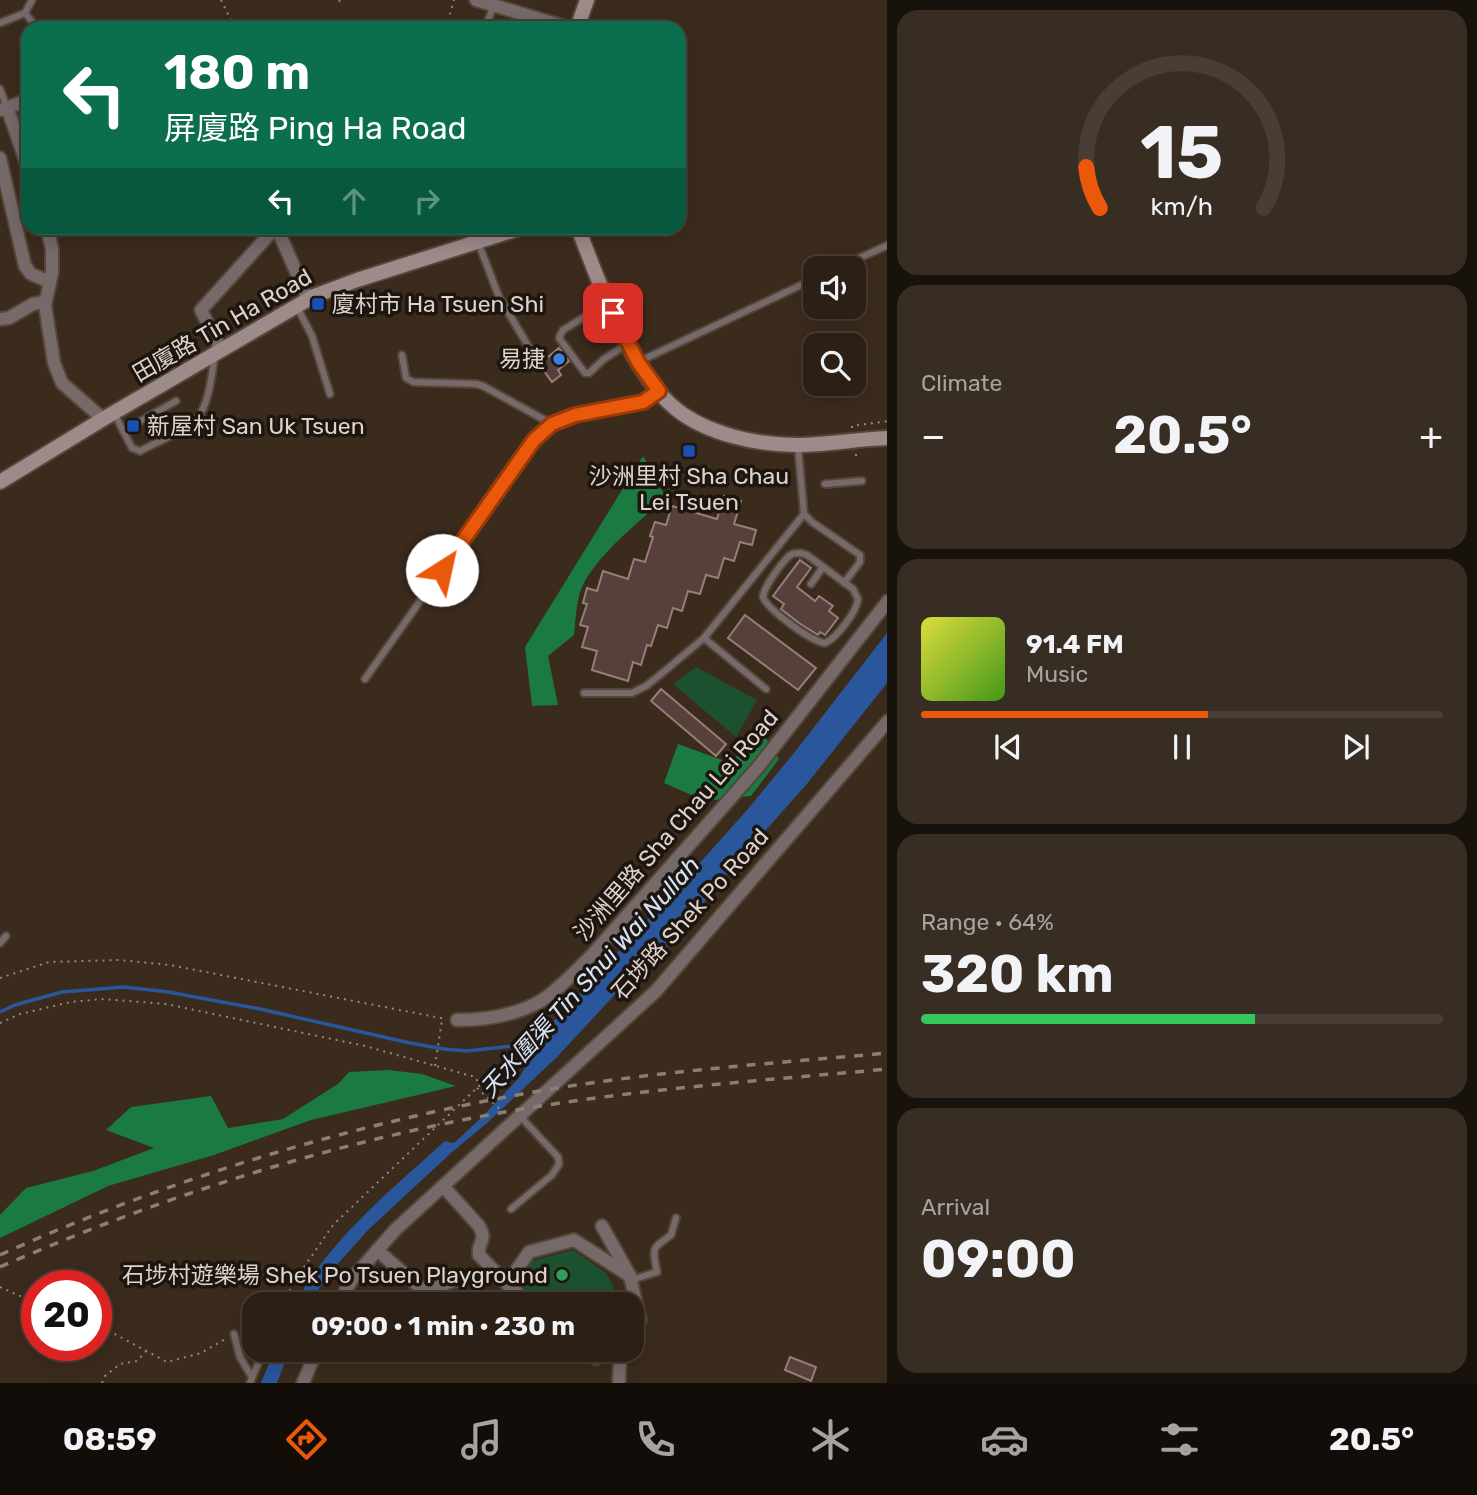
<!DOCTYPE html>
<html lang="en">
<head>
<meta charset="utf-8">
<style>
  body { margin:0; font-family:Rubik,"Noto Sans SC",sans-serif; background:#382d23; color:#f1f3f6; height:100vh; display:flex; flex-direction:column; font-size:26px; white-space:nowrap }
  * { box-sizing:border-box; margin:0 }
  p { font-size:23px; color:#a6a3a1 }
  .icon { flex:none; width:38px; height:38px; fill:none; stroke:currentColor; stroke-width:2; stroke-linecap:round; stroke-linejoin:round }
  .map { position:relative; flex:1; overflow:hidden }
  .details { display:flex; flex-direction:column; gap:10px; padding:10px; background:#18120c; width:590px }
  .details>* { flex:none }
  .guide { position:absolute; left:21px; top:21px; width:665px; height:214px; border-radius:21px; box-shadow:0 4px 18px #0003,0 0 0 2px #483e35; background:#0b6e4f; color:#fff; overflow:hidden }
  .fabs { position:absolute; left:803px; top:256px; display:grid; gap:14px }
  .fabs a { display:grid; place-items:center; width:63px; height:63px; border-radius:14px; background:#2c2016; box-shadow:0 4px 18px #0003,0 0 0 2px #483e35; font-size:35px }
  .speed { position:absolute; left:21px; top:1270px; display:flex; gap:14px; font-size:35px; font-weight:700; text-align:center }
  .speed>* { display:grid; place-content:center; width:91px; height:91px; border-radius:50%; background:#2c2016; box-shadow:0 4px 18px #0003,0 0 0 2px #483e35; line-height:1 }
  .speed .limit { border:10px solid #d22; background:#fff; color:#111 }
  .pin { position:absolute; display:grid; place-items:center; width:60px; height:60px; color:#fff; margin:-30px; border-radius:14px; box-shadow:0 4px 10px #0006 }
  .me { position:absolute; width:77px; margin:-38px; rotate:35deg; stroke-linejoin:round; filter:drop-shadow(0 0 5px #0008) }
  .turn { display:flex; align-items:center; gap:24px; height:147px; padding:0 28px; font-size:32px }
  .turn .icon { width:91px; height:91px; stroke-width:2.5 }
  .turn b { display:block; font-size:49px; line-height:60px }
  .lanes { display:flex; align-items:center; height:66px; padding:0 28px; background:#0003; justify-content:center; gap:35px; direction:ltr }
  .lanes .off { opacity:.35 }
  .big { font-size:52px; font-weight:700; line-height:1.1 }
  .details .widget { flex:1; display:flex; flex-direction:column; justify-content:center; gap:10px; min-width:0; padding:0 24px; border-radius:21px; background:#382d23 }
  .details .dial { align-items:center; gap:0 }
  .dial svg { height:182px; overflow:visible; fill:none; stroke:#483e35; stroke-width:7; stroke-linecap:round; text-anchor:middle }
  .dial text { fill:#f1f3f6; stroke:none }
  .song { display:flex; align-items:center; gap:21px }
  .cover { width:84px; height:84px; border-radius:10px; background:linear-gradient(135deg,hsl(60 70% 55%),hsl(100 70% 35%)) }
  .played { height:7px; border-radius:4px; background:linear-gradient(90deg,#ea580c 55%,#483e35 55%) }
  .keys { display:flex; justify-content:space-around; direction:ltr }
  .heat { display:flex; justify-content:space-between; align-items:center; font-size:38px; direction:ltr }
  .charge { height:10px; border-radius:5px; background:linear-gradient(90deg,#34c759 64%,#483e35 0) }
  .trip { position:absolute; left:242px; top:1292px; width:402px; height:70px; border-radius:21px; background:#2c2016; box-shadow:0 4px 18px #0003,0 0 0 2px #483e35; font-weight:700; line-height:70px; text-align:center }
  .menu { display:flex; height:112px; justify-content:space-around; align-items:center; background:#120d09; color:#a6a3a1 }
  .menu .icon { width:49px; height:49px }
  .menu .current { color:#ea580c }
  .menu b { font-size:32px; color:#f1f3f6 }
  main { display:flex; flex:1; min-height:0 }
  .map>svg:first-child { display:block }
  .green { fill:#1c512f }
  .forest { fill:#1a7a42 }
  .water { fill:#2a579c }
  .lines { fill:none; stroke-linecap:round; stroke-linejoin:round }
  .stream { stroke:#2a579c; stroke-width:3.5 }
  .building { fill:#57403b; stroke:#987e78; stroke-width:2 }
  .lane-casing { stroke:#554639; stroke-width:10 }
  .street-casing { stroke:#554639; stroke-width:16 }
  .secondary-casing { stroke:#554639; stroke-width:18 }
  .path { stroke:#94877c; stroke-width:2; stroke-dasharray:2 5; stroke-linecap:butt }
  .lane { stroke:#75696a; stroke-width:6 }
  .street { stroke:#75696a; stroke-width:12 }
  .secondary { stroke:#9d8a8b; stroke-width:14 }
  .rail { stroke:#8c7e73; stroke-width:3.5; stroke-dasharray:9 9; stroke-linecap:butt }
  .route-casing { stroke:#983908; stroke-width:18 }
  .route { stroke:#ea580c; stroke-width:12 }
  .transit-dot { fill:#1a4fb4; stroke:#1d150f; stroke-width:2.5 }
  .shop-dot { fill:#3f7fe0; stroke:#1d150f; stroke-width:2.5 }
  .leisure-dot { fill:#2e9e5b; stroke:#1d150f; stroke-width:2.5 }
  .labels { text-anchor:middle; stroke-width:7; stroke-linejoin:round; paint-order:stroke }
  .poi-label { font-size:23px; fill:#ded3cb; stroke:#1d150f; text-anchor:start }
  .street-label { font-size:23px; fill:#ded3cb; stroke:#1d150f }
  .water-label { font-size:24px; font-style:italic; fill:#d5e2f6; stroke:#1d150f }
</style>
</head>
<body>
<main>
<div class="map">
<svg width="888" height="1383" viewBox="0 0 888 1383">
  <rect width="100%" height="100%" fill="#3b2b1d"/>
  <!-- green -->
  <g class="green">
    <path d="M696,667l61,33 -21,37 -63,-53z"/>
    <path d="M573,1250l33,23 16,31h-88l-19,-16 1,-11 12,-15z"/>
  </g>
  <!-- forest -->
  <g class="forest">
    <path d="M643,456l23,41c-27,25 -63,53 -81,84 -9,15 -9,36 -11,54l-26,21 10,49 -26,1 -7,-59z"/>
    <path d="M762,732l17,27 -28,37 -46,5 -41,-18 14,-39 52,19z"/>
    <path d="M388,1070l34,4 34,12 -145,34 -97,35 -106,31 -108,52v-23l26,-27 67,-17 61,-23 -48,-18 25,-23 80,-11 17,32 55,-9 55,-35 11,-12z"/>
  </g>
  <!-- water -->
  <g class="water">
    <path d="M887,633v50l-81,102 -71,80 -95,115 -6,-6 -77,83 -70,66 -36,30 -83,77 -42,47 -16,27h-15c35,-65 96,-114 150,-163l9,2 27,-25 38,-40 31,-53 156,-169 41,-46 47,-57z"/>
    <path d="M275,1349h15l-13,34h-16z"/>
  </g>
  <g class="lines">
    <!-- stream -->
    <path class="stream" d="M0,1012l15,-7 47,-13 62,-5 44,5 92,17 150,34 34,6 23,2 74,-8"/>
  </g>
  <!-- building -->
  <g class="building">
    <path d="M559,348l10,13 -11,9 3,5 -9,7 -16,-22 9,-7 3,4z"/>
    <path d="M724,496l17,5 -7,23 22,6 -4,15 -12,-3 -6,19 -10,-3 -6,20 -12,-3 -6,19 -12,-3 -6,20 -9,-3 -6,20 -9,-3 -7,21 -4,-1 -6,20 -8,-3 -5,19 -36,-11 5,-19 -15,-4 6,-20 -8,-2 7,-21 -4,-1 4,-15 10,3 6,-20 25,8 6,-20 11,3 8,-25 -3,-1 5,-14 11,3 6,-19 45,13z"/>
    <path d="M800,560l11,8 -14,19 18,14 4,-5 14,10 -4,5 9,7 -13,17 -5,-3 -2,3 -19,-12 -18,-14 3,-5 -11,-8z"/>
    <path d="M745,615l71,53 -18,22 -70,-52z"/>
    <path d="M661,689l65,55 -10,12 -65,-55z"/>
    <path d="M790,1357l26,10 -5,14 -26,-11z"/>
  </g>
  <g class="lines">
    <!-- lane casing -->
    <g class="lane-casing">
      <g id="lane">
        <path d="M25,13l12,15"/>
        <path d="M0,23l25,-10 7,-13"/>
        <path d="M485,28l9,-23"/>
        <path d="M0,89l7,18"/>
        <path d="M478,242l21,55 31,52"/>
        <path d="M838,268l50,-23"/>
        <path d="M607,303l-44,27 -4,8 26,35h4l15,-14 23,-15"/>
        <path d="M297,307l15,29 18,58"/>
        <path d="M402,355l4,23 7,4 63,2 7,2 69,38"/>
        <path d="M638,362l178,-84"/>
        <path d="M114,413l18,35 8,3c15,-8 47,-21 57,-33 12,-12 15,-46 18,-63"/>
        <path d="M123,431l53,-30"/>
        <path d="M825,484l37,-3"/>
        <path d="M804,514l8,8 48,33v7l-16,21"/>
        <path d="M800,553l7,2 46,34 5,10c-1,12 -21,39 -33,44 -13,-1 -57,-33 -62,-46 1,-11 18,-33 26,-41 4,-3 6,-3 11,-3z"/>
        <path d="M811,584l12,-17"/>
        <path d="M704,638l62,51"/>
        <path d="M365,679l169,-239 18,-16 23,-9 68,-13 15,-10"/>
        <path d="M584,693h48l14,-7 15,-12 43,-36 100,-124 -6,-67"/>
        <path d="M0,943l6,-7"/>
        <path d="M511,1209l41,-34 7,-11 -1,-7 -39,-42"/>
        <path d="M631,1280l26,-8c-5,-26 -5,-23 14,-37l5,-17"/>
        <path d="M234,1334l6,23 12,20"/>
        <path d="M250,1383l14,-34"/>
      </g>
    </g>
    <!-- street casing -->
    <g class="street-casing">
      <g id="street">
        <path d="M476,0l93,28"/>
        <path d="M7,107l21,61"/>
        <path d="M0,110l20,-7 8,-6"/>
        <path d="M0,158l25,108 6,8 19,8"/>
        <path d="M47,228l5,21v24l-7,32 9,58 8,20 41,36"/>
        <path d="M277,228l31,71"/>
        <path d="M0,319l9,-1 24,-14 12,-2"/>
        <path d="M221,350l-20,-40 74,-82"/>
        <path d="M457,1020c27,0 58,-5 82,-18 20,-12 37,-32 54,-48l166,-188 129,-165"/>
        <path d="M443,1186l36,40c9,16 -2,15 0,29l28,29 23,20"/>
        <path d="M602,1226l28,50 10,44 -8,10"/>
        <path d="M377,1250l49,43"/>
        <path d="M507,1284l22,-32 45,-12 56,36"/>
        <path d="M338,1304l15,-26 42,-48 261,-239 232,-270"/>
        <path d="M418,1304c20,-26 49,-26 79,-29"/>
        <path d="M585,1349l11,9 12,-9"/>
        <path d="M379,1356l5,-7"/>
        <path d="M303,1383l14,-34"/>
        <path d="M619,1383l1,-34"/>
      </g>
    </g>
    <!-- secondary casing -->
    <g class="secondary-casing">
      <g id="secondary">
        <path d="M577,28l10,-28"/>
        <path d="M578,228c21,54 52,144 98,181 31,25 81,36 121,36 30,0 60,-6 91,-7"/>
        <path d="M0,482l103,-63 211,-123 43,-16 164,-52"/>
      </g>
    </g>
    <!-- path -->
    <g class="path">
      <path d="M221,0l14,28"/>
      <path d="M339,0l2,4"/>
      <path d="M446,28l8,-28"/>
      <path d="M852,428v-2l36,-5"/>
      <path d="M856,454v6"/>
      <path d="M0,978l49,-16 70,-2 51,5 276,54"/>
      <path d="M0,1023l20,-9 51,-12 32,-3 63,5 199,42 110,31 5,8 -147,140 -40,58 -10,21"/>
      <path d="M435,1066l7,-46"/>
      <path d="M477,1088l27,25"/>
      <path d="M0,1287l29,13 8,7"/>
      <path d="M96,1324l71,38 34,-9 26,-15"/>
      <path d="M102,1383l3,-7 15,-12 17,-3 9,-10"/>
    </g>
    <!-- lane -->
    <use href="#lane" class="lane"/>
    <!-- street -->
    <use href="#street" class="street"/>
    <!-- secondary -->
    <use href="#secondary" class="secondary"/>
    <!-- rail -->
    <g class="rail">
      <path d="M0,1255c175,-79 362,-134 551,-166 111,-18 224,-26 337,-36"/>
      <path d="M0,1267c158,-69 324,-122 494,-153 130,-24 262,-33 394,-45"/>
    </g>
  </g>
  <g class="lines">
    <!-- route casing -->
    <g class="route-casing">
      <path id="route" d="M442,570l92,-130 18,-16 23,-9 68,-13 16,-11 -21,-29 -25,-49"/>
    </g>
    <!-- route -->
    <use href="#route" class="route"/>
  </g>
  <!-- markers -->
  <g class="transit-dot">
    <rect x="311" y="297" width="14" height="14" rx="3.5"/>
    <rect x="126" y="419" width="14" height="14" rx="3.5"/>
    <rect x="682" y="444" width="14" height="14" rx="3.5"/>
  </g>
  <circle class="shop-dot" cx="559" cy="359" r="7"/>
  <circle class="leisure-dot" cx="562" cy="1275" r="7"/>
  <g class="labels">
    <!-- poi labels -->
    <g class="poi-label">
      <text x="332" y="312">廈村市 Ha Tsuen Shi</text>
      <text x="545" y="367" text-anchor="end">易捷</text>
      <text x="147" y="434">新屋村 San Uk Tsuen</text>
      <text x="689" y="484" text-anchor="middle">沙洲里村 Sha Chau<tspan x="689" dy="26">Lei Tsuen</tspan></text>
      <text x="548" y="1283" text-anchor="end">石埗村遊樂場 Shek Po Tsuen Playground</text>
    </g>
    <!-- street labels -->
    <g class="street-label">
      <text transform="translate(222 325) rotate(-30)" y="8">田廈路 Tin Ha Road</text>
      <text transform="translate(676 825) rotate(-49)" y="8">沙洲里路 Sha Chau Lei Road</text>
      <text transform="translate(690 914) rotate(-48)" y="8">石埗路 Shek Po Road</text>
    </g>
    <!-- water labels -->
    <g class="water-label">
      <text transform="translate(590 977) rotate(-48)" y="8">天水圍渠 Tin Shui Wai Nullah</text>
    </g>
  </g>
</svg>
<div class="fabs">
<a><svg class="icon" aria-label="sound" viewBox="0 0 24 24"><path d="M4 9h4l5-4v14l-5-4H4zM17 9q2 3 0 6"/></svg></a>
<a><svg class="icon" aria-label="search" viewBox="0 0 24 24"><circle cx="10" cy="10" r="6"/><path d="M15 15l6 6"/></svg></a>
</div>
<div class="speed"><div class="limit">20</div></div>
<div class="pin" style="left:613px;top:313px;background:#d93025"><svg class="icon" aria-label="arrive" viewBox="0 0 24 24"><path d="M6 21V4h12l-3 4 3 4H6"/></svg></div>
<svg class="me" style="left:442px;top:570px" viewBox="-20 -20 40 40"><circle r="19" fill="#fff"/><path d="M0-13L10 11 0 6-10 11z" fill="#ea580c"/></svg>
<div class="trip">09:00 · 1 min · 230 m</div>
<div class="guide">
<div class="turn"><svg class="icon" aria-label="left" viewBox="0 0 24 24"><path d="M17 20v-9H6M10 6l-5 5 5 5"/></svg><div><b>180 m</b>屏廈路 Ping Ha Road</div></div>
<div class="lanes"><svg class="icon" aria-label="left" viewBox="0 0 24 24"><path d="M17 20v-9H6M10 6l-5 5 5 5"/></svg><svg class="icon off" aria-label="ahead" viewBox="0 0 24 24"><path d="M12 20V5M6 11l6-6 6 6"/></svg><svg class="icon off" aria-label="right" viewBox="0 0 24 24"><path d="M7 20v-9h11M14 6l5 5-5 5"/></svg></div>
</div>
</div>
<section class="details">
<div class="widget dial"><svg viewBox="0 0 100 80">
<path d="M14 69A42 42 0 1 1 86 69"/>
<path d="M14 69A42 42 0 0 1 8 51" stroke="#ea580c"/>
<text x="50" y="56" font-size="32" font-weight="700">15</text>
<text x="50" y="72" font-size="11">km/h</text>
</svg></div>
<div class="widget"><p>Climate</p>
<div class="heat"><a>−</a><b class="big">20.5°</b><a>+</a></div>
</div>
<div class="widget">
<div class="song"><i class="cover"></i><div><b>91.4 FM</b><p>Music</p></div></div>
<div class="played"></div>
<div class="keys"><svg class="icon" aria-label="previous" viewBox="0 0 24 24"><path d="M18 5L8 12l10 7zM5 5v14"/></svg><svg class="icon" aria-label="pause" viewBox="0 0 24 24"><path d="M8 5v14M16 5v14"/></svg><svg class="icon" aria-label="next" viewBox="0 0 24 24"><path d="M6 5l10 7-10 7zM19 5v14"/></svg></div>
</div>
<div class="widget"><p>Range · 64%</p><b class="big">320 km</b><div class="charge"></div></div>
<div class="widget"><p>Arrival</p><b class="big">09:00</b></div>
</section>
</main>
<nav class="menu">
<b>08:59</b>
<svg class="icon current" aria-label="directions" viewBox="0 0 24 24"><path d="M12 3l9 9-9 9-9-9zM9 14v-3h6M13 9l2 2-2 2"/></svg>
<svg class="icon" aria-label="music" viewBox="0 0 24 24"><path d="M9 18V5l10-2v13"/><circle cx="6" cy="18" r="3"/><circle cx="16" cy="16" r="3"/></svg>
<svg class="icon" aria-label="phone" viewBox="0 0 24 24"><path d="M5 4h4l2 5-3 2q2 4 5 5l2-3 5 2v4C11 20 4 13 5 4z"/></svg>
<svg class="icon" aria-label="climate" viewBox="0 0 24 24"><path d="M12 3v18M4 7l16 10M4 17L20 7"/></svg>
<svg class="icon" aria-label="car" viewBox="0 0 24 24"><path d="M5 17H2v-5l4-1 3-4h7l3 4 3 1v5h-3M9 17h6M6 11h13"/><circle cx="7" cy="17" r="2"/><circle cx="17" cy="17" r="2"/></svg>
<svg class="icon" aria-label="filters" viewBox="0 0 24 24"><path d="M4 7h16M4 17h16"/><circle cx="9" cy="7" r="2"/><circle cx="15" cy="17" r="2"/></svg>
<b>20.5°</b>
</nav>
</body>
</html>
